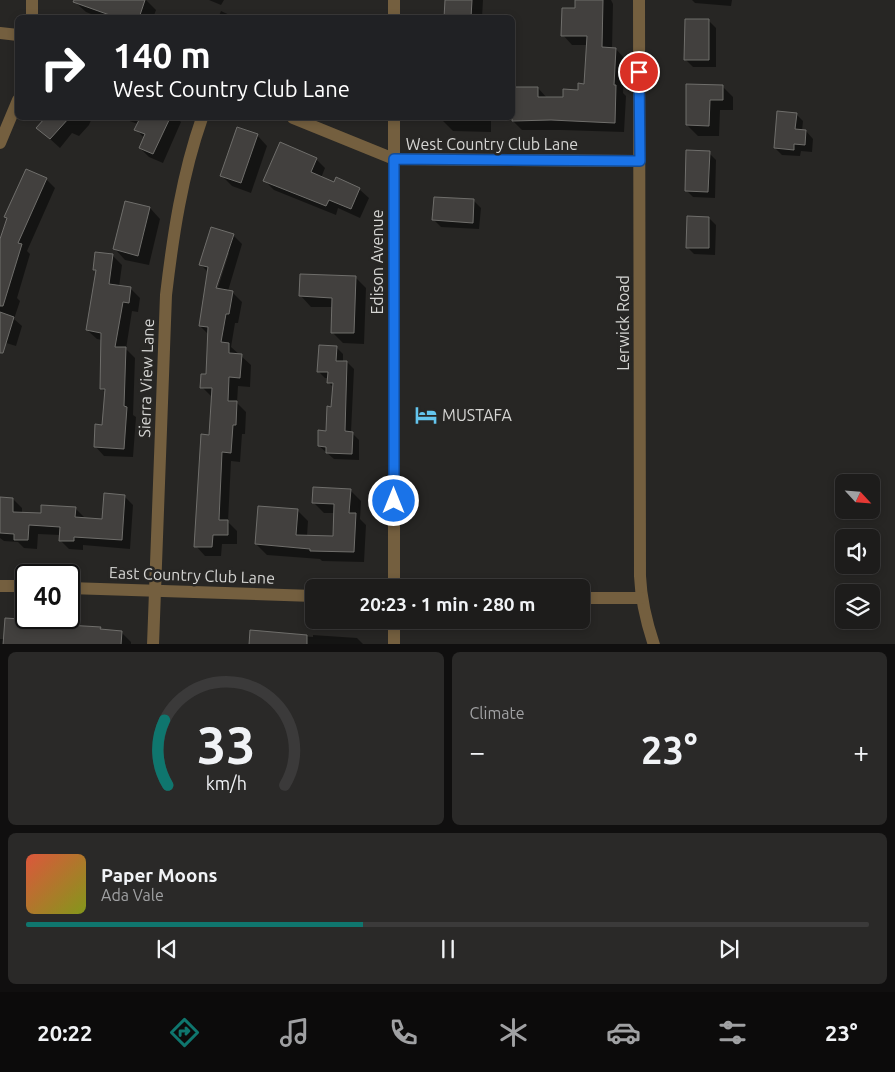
<!DOCTYPE html>
<html lang="en">
<head>
<meta charset="utf-8">
<style>
  body { margin:0; font-family:Ubuntu,sans-serif; background:#2a2928; color:#f1f3f6; height:100vh; display:flex; flex-direction:column; font-size:19px; white-space:nowrap }
  * { box-sizing:border-box; margin:0 }
  p { font-size:16px; color:#a0a1a3 }
  .icon { flex:none; width:28px; height:28px; fill:none; stroke:currentColor; stroke-width:2; stroke-linecap:round; stroke-linejoin:round }
  .map { position:relative; height:644px; overflow:hidden }
  .sheet { display:flex; flex-direction:column; gap:8px; padding:8px; background:#100f0f; flex:1 }
  .sheet>* { flex:none }
  .hud { position:absolute; left:15px; top:15px; width:500px; height:105px; border-radius:8px; box-shadow:0 2px 8px #0003,0 0 0 1px #3b3a3a; background:#202124; color:#fff; overflow:hidden }
  .needle { width:32px; rotate:116deg }
  .fabs { position:absolute; left:835px; top:474px; display:grid; gap:10px }
  .fabs a { display:grid; place-items:center; width:45px; height:45px; border-radius:8px; background:#1d1c1b; box-shadow:0 2px 8px #0003,0 0 0 1px #3b3a3a; font-size:25px }
  .speed { position:absolute; left:15px; top:564px; display:flex; gap:10px; font-size:25px; font-weight:700; text-align:center }
  .speed>* { display:grid; place-content:center; width:65px; height:65px; border-radius:50%; background:#1d1c1b; box-shadow:0 2px 8px #0003,0 0 0 1px #3b3a3a; line-height:1 }
  .speed .limit { border:2px solid #111; border-radius:8px; background:#fff; color:#111 }
  .pin { position:absolute; display:grid; place-items:center; width:42px; height:42px; color:#fff; margin:-21px; border:2px solid #fff; border-radius:50%; box-shadow:0 1px 5px #0007 }
  .me { position:absolute; width:55px; margin:-28px; rotate:0deg; stroke-linejoin:round; filter:drop-shadow(0 0 4px #0008) }
  .turn { display:flex; align-items:center; gap:18px; height:105px; padding:0 15px; font-size:22px }
  .turn .icon { width:65px; height:65px; stroke-width:2.5 }
  .turn b { display:block; font-size:35px; line-height:42px }
  .big { font-size:38px; font-weight:700; line-height:1.1 }
  .sheet .tile { flex:1; display:flex; flex-direction:column; justify-content:center; gap:8px; min-width:0; padding:0 18px; border-radius:8px; background:#2a2928 }
  .sheet .dial { align-items:center; gap:0 }
  .dial svg { height:130px; overflow:visible; fill:none; stroke:#3b3a3a; stroke-width:7; stroke-linecap:round; text-anchor:middle }
  .dial text { fill:#f1f3f6; stroke:none }
  .song { display:flex; align-items:center; gap:15px }
  .cover { width:60px; height:60px; border-radius:8px; background:linear-gradient(135deg,hsl(10 70% 55%),hsl(70 70% 35%)) }
  .played { height:5px; border-radius:2px; background:linear-gradient(90deg,#0f766e 40%,#3b3a3a 40%) }
  .keys { display:flex; justify-content:space-around; direction:ltr }
  .heat { display:flex; justify-content:space-between; align-items:center; font-size:28px; direction:ltr }
  .sheet .tiles { flex:1; display:grid; gap:8px; grid-template-columns:1fr 1fr }
  .tile:last-child { grid-column:span 2 }
  .trip { position:absolute; left:305px; top:579px; width:285px; height:50px; border-radius:8px; background:#1d1c1b; box-shadow:0 2px 8px #0003,0 0 0 1px #3b3a3a; font-weight:700; line-height:50px; text-align:center }
  .tabs { display:flex; height:80px; justify-content:space-around; align-items:center; background:#0c0b0b; color:#a0a1a3 }
  .tabs .icon { width:35px; height:35px }
  .tabs .active { color:#0f766e }
  .tabs b { font-size:22px; color:#f1f3f6 }
  .map>svg:first-child { display:block }
  .shadow { fill:#0007; fill-rule:evenodd }
  .building { fill:#42403e; stroke:#6f6e6b }
  .lines { fill:none; stroke-linecap:round; stroke-linejoin:round }
  .minor { stroke:#745f3f; stroke-width:12 }
  .route-casing { stroke:#114b97; stroke-width:12 }
  .route { stroke:#1a73e8; stroke-width:9 }
  .labels { text-anchor:middle; stroke-width:5; stroke-linejoin:round; paint-order:stroke }
  .street-label { font-size:16px; fill:#d5d5d3; stroke:#272624 }
  .poi-label { font-size:16px; fill:#d5d5d3; stroke:#272624; text-anchor:start }
</style>
</head>
<body>
<div class="map">
<svg width="895" height="645" viewBox="0 0 895 645">
  <rect width="100%" height="100%" fill="#272624"/>
  <!-- shadow -->
  <g class="shadow">
    <path d="M76,0h70l10,10 -3,8h-52l-15,-6 -11,-10z"/>
    <path d="M209,0h15l-3,5z"/>
    <path d="M447,0h36l-1,18h-37z"/>
    <path d="M576,0h35l2,4 -1,45h4l9,10 -2,34 3,3 -2,36 -63,-2h-39l-10,-10v-2l26,-30 9,10h17l15,-7 7,-6 2,-40h-16l-9,-10 13,-26z"/>
    <path d="M692,0h40l-1,6 -36,-3z"/>
    <path d="M221,11l15,7h-18z"/>
    <path d="M709,21l7,7v39h-23l-7,-7z"/>
    <path d="M722,86l11,11v13h-13l-1,26h-21l-11,-11z"/>
    <path d="M796,114l7,7 -1,10h4l7,8 -1,13 -11,-1 -1,5 -18,-1 -7,-7z"/>
    <path d="M47,118h45l-3,7 -10,11 -7,-3 -12,15 -22,-20z"/>
    <path d="M121,118h56l4,4 -18,41 -14,-6 -9,-9 4,-10 -8,-9 2,-5z"/>
    <path d="M442,118h49v14l-38,-1 -11,-11z"/>
    <path d="M257,135l10,11 -16,47 -19,-7 -11,-11z"/>
    <path d="M709,153l7,7 -1,38 -22,-1 -7,-7z"/>
    <path d="M316,159l9,9 -4,10 13,6 25,5 10,9 -9,20 -22,-10 -2,7 -62,-25 -9,-9z"/>
    <path d="M46,179l9,9 -28,63 3,3 -13,44 3,3 -6,18 8,7 -6,20 -13,-4 -3,13v-112z"/>
    <path d="M474,201l7,7 -2,21 -38,-2 -7,-7z"/>
    <path d="M126,203l24,5 10,11 -11,46 -24,-5 -10,-11z"/>
    <path d="M709,218l7,7 -1,30 -21,-1 -7,-7z"/>
    <path d="M233,235l9,9 -14,47 4,1 10,10 -4,21h-3l-4,24 20,18 -1,22 -12,-1 -1,17 9,9 -1,22h-3l-2,28 -9,-1 -3,61 9,9v13h-15l-1,12h-16l-9,-10 14,-110 2,-39 -10,-10 5,-12 2,-40 -9,-9 8,-54 -8,-8zM226,252l3,1 -13,41 -1,-6z"/>
    <path d="M113,256l9,9 -3,22 12,2 9,9 -2,14 -6,-1 -6,38 9,9 -2,57 3,2 -3,40 -29,-1 -9,-10 8,-20 3,-33 -5,-5 1,-48 -5,-1 -10,-9 10,-58 -3,-3z"/>
    <path d="M355,277l11,11 -2,56 -21,-1 -11,-11 1,-25h-22l-10,-11z"/>
    <path d="M336,347l7,7v8h4l7,7 -3,63 8,8v20l-25,-1 -15,-13 8,-14 6,-24 1,-20 -5,-5v-5h-4l-7,-7z"/>
    <path d="M350,490l11,11 -1,18 6,6 -2,37 -42,-1 -2,-2 -53,-4 -11,-11 41,-34 11,11 -1,15 27,1 1,-24h-11l-11,-11z"/>
    <path d="M124,496l9,9 -3,44 -47,-4v5l-14,-1 -9,-9v-5l-22,-1 -1,15 -13,-1 -6,-6 -14,-1 -4,-3v-39h13l9,9v5l20,2 34,-6 9,9 18,3z"/>
    <path d="M50,622l3,4 47,2 2,3 20,2 9,9v3h-131v-6h4z"/>
    <path d="M251,632l62,5v-2l44,3 7,7h-114z"/>
  </g>
  <!-- building -->
  <g class="building">
    <path d="M74,0h71l-6,18h-21l-45,-16z"/>
    <path d="M445,0h27l-1,18h-27z"/>
    <path d="M575,0h28l-1,47 14,1 -2,37h2l-1,38 -64,-3 -39,1v-34h26v10h25v-8l15,1v-7l6,1 3,-48h-26l1,-28h13z"/>
    <path d="M685,19h24v41h-25z"/>
    <path d="M686,84l37,1v15h-13l-1,26 -23,-1z"/>
    <path d="M777,111l20,2 -2,16 11,1 -1,15 -11,-1v6l-20,-2z"/>
    <path d="M45,118h24l-19,21 -14,-11z"/>
    <path d="M140,118h30l-17,36 -14,-6 6,-14 -11,-4z"/>
    <path d="M237,127l21,7 -17,49 -21,-7z"/>
    <path d="M280,142l37,16 -6,14 23,10 2,-5 24,11 -9,21 -22,-9 -3,6 -63,-25z"/>
    <path d="M686,150l24,1 -2,41 -23,-1z"/>
    <path d="M26,169l21,9 -29,65 4,1 -19,62h-3v-67l7,-21 -3,-1z"/>
    <path d="M434,197l40,2 -1,24 -41,-3z"/>
    <path d="M125,201l25,6 -12,49 -25,-7z"/>
    <path d="M687,216l22,1v31h-23z"/>
    <path d="M211,227l23,7 -18,54 17,3 -4,23h-3l-5,28 8,1v10l13,1 -2,24 -11,-1 -1,24h9l-1,24h-3l-2,28 -9,-1 -3,68h9v15h-15l-1,12h-18l7,-113 8,1 3,-47h-12l1,-14h5l2,-47 -9,-1 9,-59 -9,-2z"/>
    <path d="M95,252l18,2 -4,30 22,3 -2,16 -6,-1 -8,45h11l-2,59 3,1 -3,42 -30,-2 1,-23 7,1 3,-36h-5l1,-56 -15,-3 10,-60h-3z"/>
    <path d="M300,274l56,2 -2,57h-23l1,-35 -33,-2z"/>
    <path d="M0,312l14,5 -11,36h-3z"/>
    <path d="M319,345l18,1 -1,15h11l-2,70 8,1 -1,22 -26,-1v-6l-8,-1v-16l8,1 1,-25 4,1 2,-24h-6l1,-11h-11z"/>
    <path d="M313,487l38,2 -2,24h7l-2,39 -44,-1v-2l-55,-5 3,-38 40,3 -2,26 37,1 1,-32 -22,-1z"/>
    <path d="M104,493l21,2 -3,45 -48,-3v4h-15l1,-14 -31,-2 -1,15h-14v-6l-14,-1v-36l13,1v14l28,1v-8l35,2 -1,10 27,2z"/>
    <path d="M5,618l45,3v3l51,3 -1,2 22,2 -1,14h-118z"/>
    <path d="M250,630l57,5v10h-58z"/>
  </g>
  <g class="lines">
    <!-- minor -->
    <g class="minor">
      <path d="M394,0v18"/>
      <path d="M639,0l1,576c1,24 6,45 14,69"/>
      <path d="M32,18v-18"/>
      <path d="M0,33l18,2"/>
      <path d="M293,118l101,41 245,2"/>
      <path d="M394,118v470"/>
      <path d="M0,143l18,-43"/>
      <path d="M0,586h26"/>
      <path d="M69,588l245,8"/>
      <path d="M581,598h60"/>
      <path d="M153,645l13,-350c7,-60 16,-120 36,-177"/>
      <path d="M394,645v-25"/>
    </g>
  </g>
  <g class="lines">
    <!-- route casing -->
    <g class="route-casing">
      <path id="route" d="M394,501v-342l246,2 -1,-89"/>
    </g>
    <!-- route -->
    <use href="#route" class="route"/>
  </g>
  <!-- icons -->
  <defs>
    <g id="hotel-bare" transform="scale(1.725)"><path d="M-6-4.5h1.5V1H6V5H4.5V3h-9V5H-6ZM-4 0a1.8 1.8 0 1 1 3.6 0ZM.5 0V-2.5h3Q6-2.5 6 0Z" fill="#64c5ee" stroke="#272624" stroke-width="2.5" paint-order="stroke"/></g>
  </defs>
  <g fill-rule="evenodd">
    <use href="#hotel-bare" x="426" y="415"/>
  </g>
  <g class="labels">
    <!-- street labels -->
    <g class="street-label">
      <text x="492" y="150">West Country Club Lane</text>
      <text transform="translate(377 262) rotate(-90)" y="6">Edison Avenue</text>
      <text transform="translate(623 323) rotate(-90)" y="6">Lerwick Road</text>
      <text transform="translate(146 378) rotate(-88)" y="6">Sierra View Lane</text>
      <text transform="translate(192 575) rotate(2)" y="6">East Country Club Lane</text>
    </g>
    <!-- poi labels -->
    <g class="poi-label">
      <text x="442" y="421">MUSTAFA</text>
    </g>
  </g>
</svg>
<div class="fabs">
<a><svg class="needle" viewBox="-14 -14 28 28"><path d="M0-13l5 13h-10z" fill="#e53935"/><path d="M0 13l5-13h-10z" fill="#a0a1a3"/></svg></a>
<a><svg class="icon" aria-label="sound" viewBox="0 0 24 24"><path d="M4 9h4l5-4v14l-5-4H4zM17 9q2 3 0 6"/></svg></a>
<a><svg class="icon" aria-label="layers" viewBox="0 0 24 24"><path d="M12 4l9 5-9 5-9-5zM3 14l9 5 9-5"/></svg></a>
</div>
<div class="speed"><div class="limit">40</div></div>
<div class="pin" style="left:639px;top:72px;background:#d93025"><svg class="icon" aria-label="arrive" viewBox="0 0 24 24"><path d="M6 21V4h12l-3 4 3 4H6"/></svg></div>
<svg class="me" style="left:394px;top:501px" viewBox="-20 -20 40 40"><circle r="17" fill="#1a73e8" stroke="#fff" stroke-width="3"/><path d="M0-11L8 9 0 5-8 9z" fill="#fff"/></svg>
<div class="trip">20:23 · 1 min · 280 m</div>
<div class="hud">
<div class="turn"><svg class="icon" aria-label="right" viewBox="0 0 24 24"><path d="M7 20v-9h11M14 6l5 5-5 5"/></svg><div><b>140 m</b>West Country Club Lane</div></div>
</div>
</div>
<section class="sheet">
<div class="tiles">
<div class="tile dial"><svg viewBox="0 0 100 80">
<path d="M14 69A42 42 0 1 1 86 69"/>
<path d="M14 69A42 42 0 0 1 12 29" stroke="#0f766e"/>
<text x="50" y="56" font-size="32" font-weight="700">33</text>
<text x="50" y="72" font-size="11">km/h</text>
</svg></div>
<div class="tile"><p>Climate</p>
<div class="heat"><a>−</a><b class="big">23°</b><a>+</a></div>
</div>
<div class="tile">
<div class="song"><i class="cover"></i><div><b>Paper Moons</b><p>Ada Vale</p></div></div>
<div class="played"></div>
<div class="keys"><svg class="icon" aria-label="previous" viewBox="0 0 24 24"><path d="M18 5L8 12l10 7zM5 5v14"/></svg><svg class="icon" aria-label="pause" viewBox="0 0 24 24"><path d="M8 5v14M16 5v14"/></svg><svg class="icon" aria-label="next" viewBox="0 0 24 24"><path d="M6 5l10 7-10 7zM19 5v14"/></svg></div>
</div>
</div>
</section>
<nav class="tabs">
<b>20:22</b>
<svg class="icon active" aria-label="directions" viewBox="0 0 24 24"><path d="M12 3l9 9-9 9-9-9zM9 14v-3h6M13 9l2 2-2 2"/></svg>
<svg class="icon" aria-label="music" viewBox="0 0 24 24"><path d="M9 18V5l10-2v13"/><circle cx="6" cy="18" r="3"/><circle cx="16" cy="16" r="3"/></svg>
<svg class="icon" aria-label="phone" viewBox="0 0 24 24"><path d="M5 4h4l2 5-3 2q2 4 5 5l2-3 5 2v4C11 20 4 13 5 4z"/></svg>
<svg class="icon" aria-label="climate" viewBox="0 0 24 24"><path d="M12 3v18M4 7l16 10M4 17L20 7"/></svg>
<svg class="icon" aria-label="car" viewBox="0 0 24 24"><path d="M5 17H2v-5l4-1 3-4h7l3 4 3 1v5h-3M9 17h6M6 11h13"/><circle cx="7" cy="17" r="2"/><circle cx="17" cy="17" r="2"/></svg>
<svg class="icon" aria-label="filters" viewBox="0 0 24 24"><path d="M4 7h16M4 17h16"/><circle cx="9" cy="7" r="2"/><circle cx="15" cy="17" r="2"/></svg>
<b>23°</b>
</nav>
</body>
</html>
